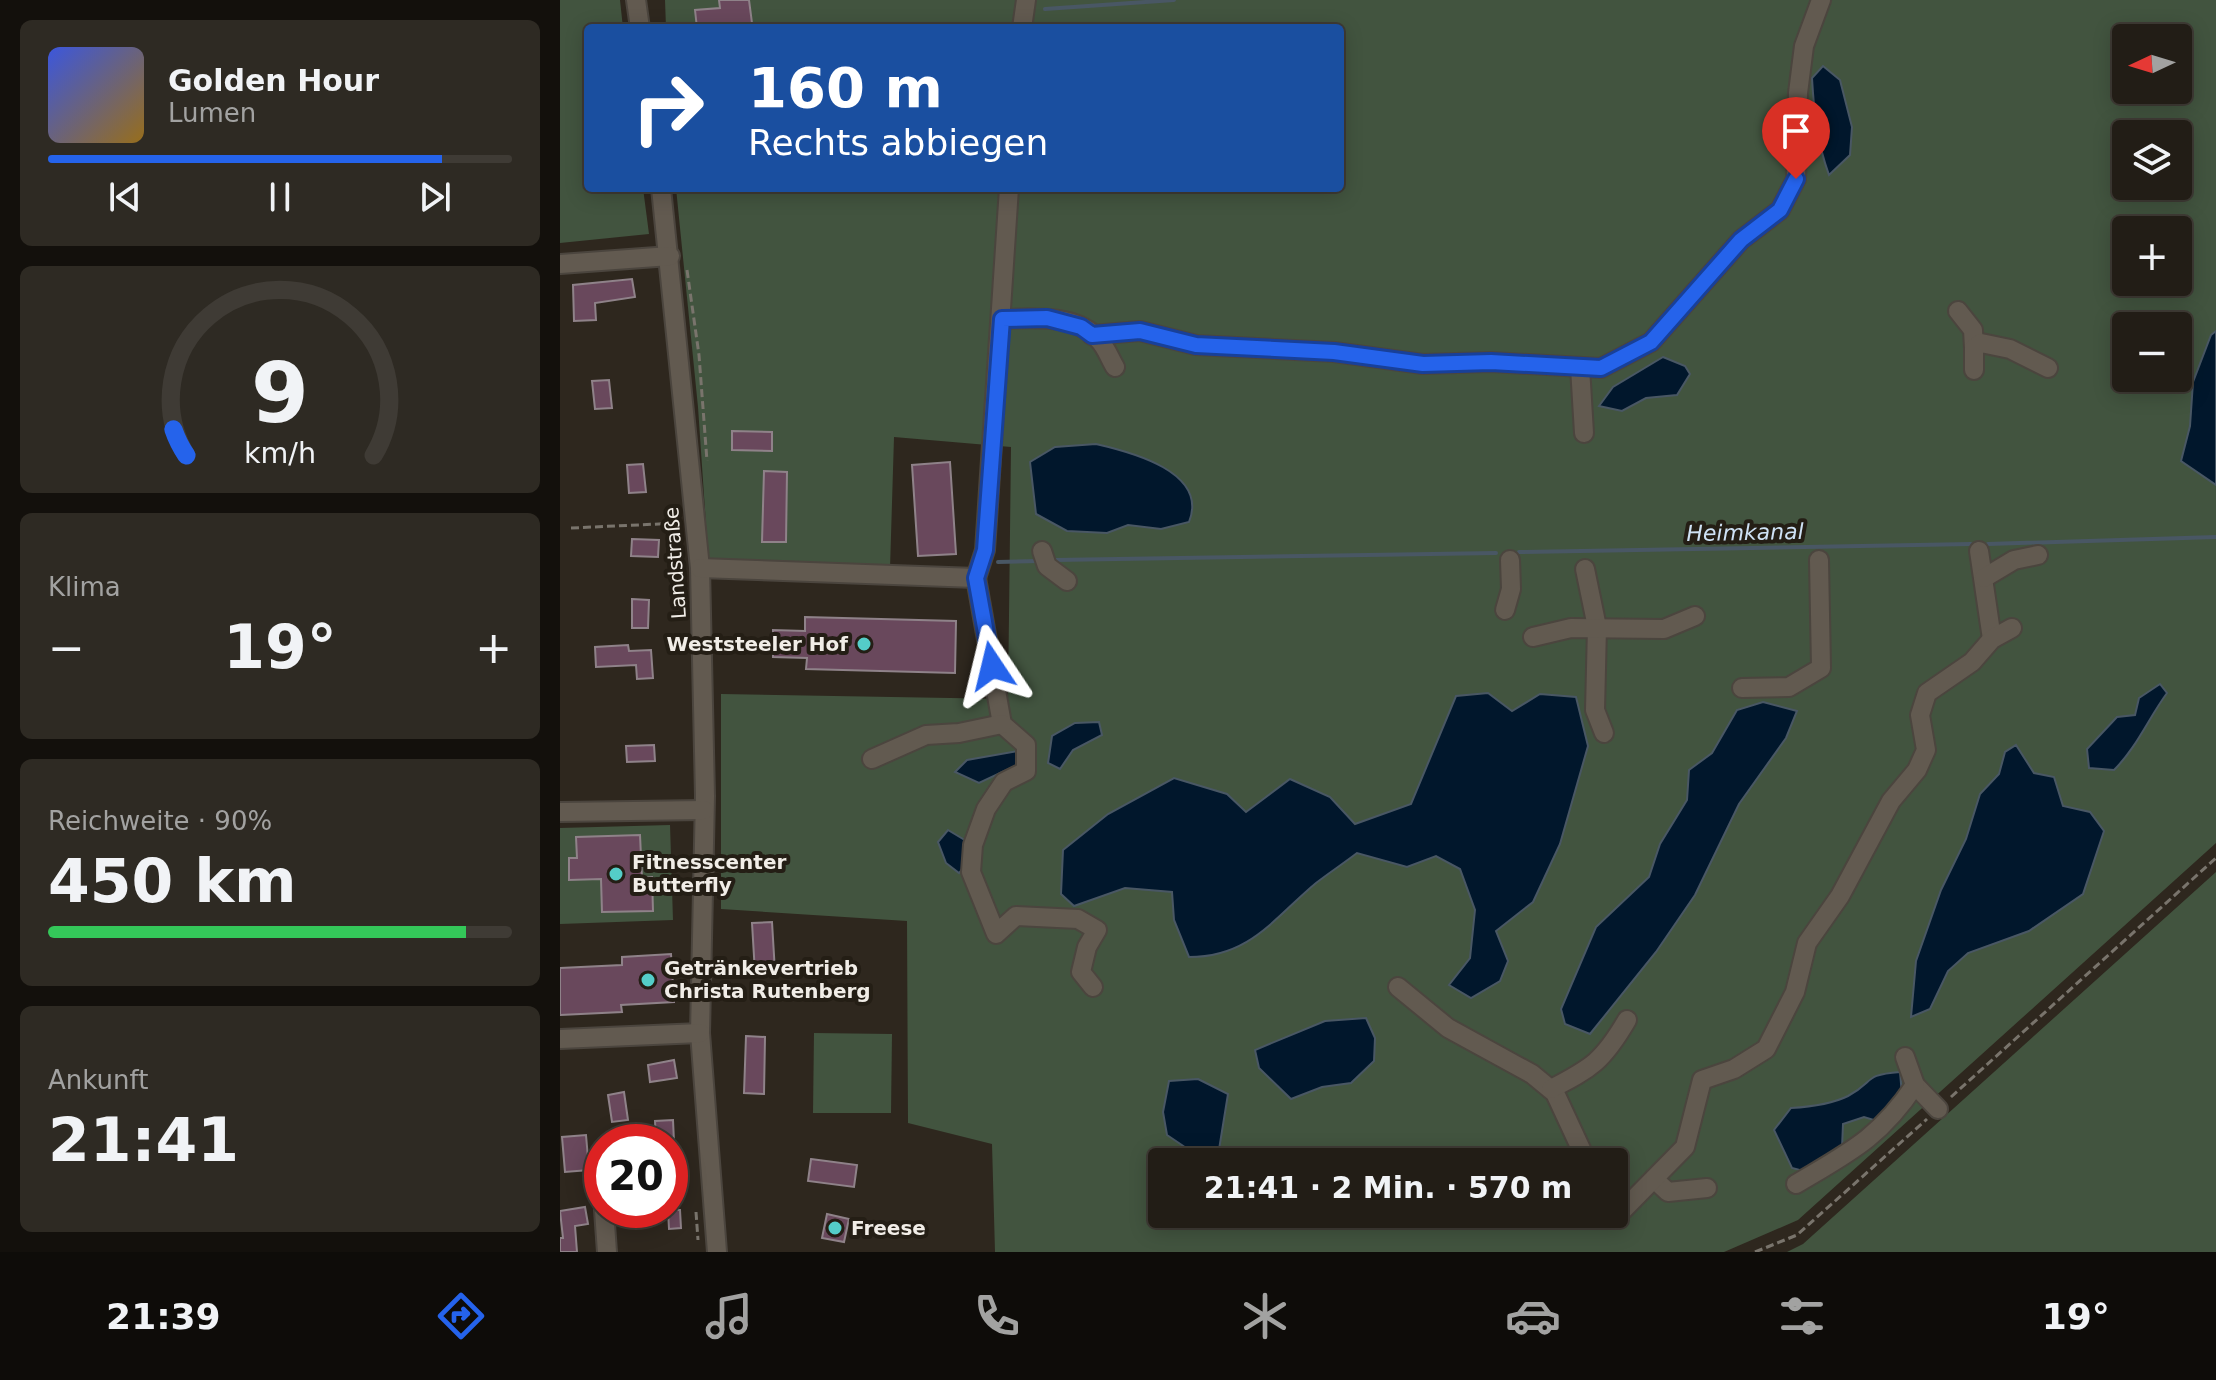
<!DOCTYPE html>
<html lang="de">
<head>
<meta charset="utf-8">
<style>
  body { margin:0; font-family:"DejaVu Sans",sans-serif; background:#2e2a23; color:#f1f3f6; height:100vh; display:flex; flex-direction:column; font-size:30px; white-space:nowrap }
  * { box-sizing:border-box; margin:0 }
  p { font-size:26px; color:#a2a2a1 }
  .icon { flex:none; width:44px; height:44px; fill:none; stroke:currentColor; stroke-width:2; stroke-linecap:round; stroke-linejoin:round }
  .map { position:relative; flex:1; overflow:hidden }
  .side { display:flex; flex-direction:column; gap:20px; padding:20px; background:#13100c; width:560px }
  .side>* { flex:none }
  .guide { position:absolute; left:24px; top:24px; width:760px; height:168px; border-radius:8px; box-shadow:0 4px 20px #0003,0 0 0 2px #3f3b35; background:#1a4fa0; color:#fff; overflow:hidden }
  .needle { width:52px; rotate:266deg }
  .controls { position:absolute; left:1552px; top:24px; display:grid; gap:16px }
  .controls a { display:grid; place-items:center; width:80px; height:80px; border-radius:8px; background:#221d16; box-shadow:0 4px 20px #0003,0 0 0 2px #3f3b35; font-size:40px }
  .speed { position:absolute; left:24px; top:1124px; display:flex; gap:16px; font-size:40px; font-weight:700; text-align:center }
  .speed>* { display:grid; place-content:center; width:104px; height:104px; border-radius:50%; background:#221d16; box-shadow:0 4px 20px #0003,0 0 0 2px #3f3b35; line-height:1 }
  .speed .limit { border:12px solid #d22; background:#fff; color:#111 }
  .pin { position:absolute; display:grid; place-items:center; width:68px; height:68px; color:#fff; margin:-82px -34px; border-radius:50% 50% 50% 0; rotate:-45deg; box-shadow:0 0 8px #0007 }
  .pin .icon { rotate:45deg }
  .me { position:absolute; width:88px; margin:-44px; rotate:350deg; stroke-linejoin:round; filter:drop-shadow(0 0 6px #0008) }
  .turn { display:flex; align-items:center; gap:28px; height:168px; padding:0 32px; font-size:36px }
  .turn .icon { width:104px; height:104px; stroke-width:2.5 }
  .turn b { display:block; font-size:56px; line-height:68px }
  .big { font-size:60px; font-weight:600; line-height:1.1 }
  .side .card { flex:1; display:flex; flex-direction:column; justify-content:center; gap:12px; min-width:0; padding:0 28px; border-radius:12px; background:#2e2a23 }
  .side .dial { align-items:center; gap:0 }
  .dial svg { height:208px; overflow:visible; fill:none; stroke:#3f3b35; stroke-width:7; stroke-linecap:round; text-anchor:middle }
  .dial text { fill:#f1f3f6; stroke:none }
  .song { display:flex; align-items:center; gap:24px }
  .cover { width:96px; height:96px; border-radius:12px; background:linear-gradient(135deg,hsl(230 70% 55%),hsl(40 70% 35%)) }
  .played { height:8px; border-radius:4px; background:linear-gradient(90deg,#2563eb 85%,#3f3b35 85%) }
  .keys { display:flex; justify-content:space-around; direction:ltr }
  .heat { display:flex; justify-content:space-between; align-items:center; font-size:44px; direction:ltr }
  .charge { height:12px; border-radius:6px; background:linear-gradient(90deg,#34c759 90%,#3f3b35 0) }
  .trip { position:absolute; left:588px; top:1148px; width:480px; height:80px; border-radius:8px; background:#221d16; box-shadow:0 4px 20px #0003,0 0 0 2px #3f3b35; font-weight:600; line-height:80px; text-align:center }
  .tab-bar { display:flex; height:128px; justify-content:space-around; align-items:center; background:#0e0c09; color:#a2a2a1 }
  .tab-bar .icon { width:56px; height:56px }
  .tab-bar .active { color:#2563eb }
  .tab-bar b { font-size:36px; color:#f1f3f6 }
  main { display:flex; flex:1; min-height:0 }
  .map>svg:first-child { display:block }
  .green { fill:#42543f; fill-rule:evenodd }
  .water { fill:#01172c; stroke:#495764; stroke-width:2 }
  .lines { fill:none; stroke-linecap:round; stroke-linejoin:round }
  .stream { stroke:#495764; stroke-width:4 }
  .building { fill:#69485c; stroke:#8f8289; stroke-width:2 }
  .minor-casing { stroke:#4b453e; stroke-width:22 }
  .path { stroke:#79746c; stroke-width:3; stroke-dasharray:8 4; stroke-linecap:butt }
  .minor { stroke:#625a50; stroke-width:18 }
  .route-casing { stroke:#184099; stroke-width:20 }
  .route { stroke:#2563eb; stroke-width:14 }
  .poi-dot { fill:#54cdc8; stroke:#241e15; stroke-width:3 }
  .labels { text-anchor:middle; stroke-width:8; stroke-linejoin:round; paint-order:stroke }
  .street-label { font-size:20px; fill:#f1ede7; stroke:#241e15 }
  .poi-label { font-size:20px; font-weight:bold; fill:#f1ede7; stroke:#241e15; text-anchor:start }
  .water-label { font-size:22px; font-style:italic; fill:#cfe2f5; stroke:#241e15 }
</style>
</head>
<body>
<main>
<section class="side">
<div class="card">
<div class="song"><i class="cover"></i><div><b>Golden Hour</b><p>Lumen</p></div></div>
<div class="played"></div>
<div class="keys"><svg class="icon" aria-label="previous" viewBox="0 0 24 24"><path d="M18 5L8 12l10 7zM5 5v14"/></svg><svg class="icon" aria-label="pause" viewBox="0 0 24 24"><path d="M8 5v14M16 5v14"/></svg><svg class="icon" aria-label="next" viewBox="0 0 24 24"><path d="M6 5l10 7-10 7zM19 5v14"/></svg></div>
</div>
<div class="card dial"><svg viewBox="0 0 100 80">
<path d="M14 69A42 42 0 1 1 86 69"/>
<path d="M14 69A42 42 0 0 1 9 59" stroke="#2563eb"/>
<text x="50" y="56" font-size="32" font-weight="700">9</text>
<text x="50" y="72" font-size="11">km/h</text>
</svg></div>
<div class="card"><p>Klima</p>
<div class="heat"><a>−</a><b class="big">19°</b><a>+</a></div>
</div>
<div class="card"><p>Reichweite · 90%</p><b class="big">450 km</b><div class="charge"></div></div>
<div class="card"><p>Ankunft</p><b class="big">21:41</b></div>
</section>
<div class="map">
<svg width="1656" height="1252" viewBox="0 0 1656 1252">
  <rect width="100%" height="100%" fill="#2e271e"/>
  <!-- green -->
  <g class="green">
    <path d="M0,0h60l3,28h-35v160h55l6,46 -89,9z"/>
    <path d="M105,0h1551v843l-418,377 -74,32h-729l-3,-108 -84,-21 -1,-202 -186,-12v-215l287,5 3,-252 -117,-10 -4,132h-181l-11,-162 -22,-219h664v-160h-674zM1566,38h52v52h-52zM1566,134h52v52h-52zM1566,230h52v52h-52zM1566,326h52v52h-52zM602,1162h452v52h-452z"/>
    <path d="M110,825l3,95 -113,4v-96z"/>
    <path d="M1656,872v380h-429l16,-8z"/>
    <path d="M254,1033l78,1 -1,79h-78z"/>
  </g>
  <!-- water -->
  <g class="water">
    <path d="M1263,66l17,14 12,47 -2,28 -21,20c-12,-33 -15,-62 -17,-97z"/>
    <path d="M1656,331v154l-35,-24 9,-35 3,-44 18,-47z"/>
    <path d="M1103,357l22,9 5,8 -13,21 -31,3 -24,13 -23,-5 14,-19z"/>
    <path d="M536,444c35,8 113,28 93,78l-28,7 -33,-4 -21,8 -40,-2 -31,-17 -6,-52 25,-15z"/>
    <path d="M1600,684l7,9c-19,26 -30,54 -53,77l-25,-2 -2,-19 30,-32 18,-2 4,-17z"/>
    <path d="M928,693l24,18 28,-17 36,3 12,49 -28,98 -27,58 -37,29 12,30 -8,20 -29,17 -22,-13 21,-27 5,-48 -15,-41 -24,-13 -29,11 -50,-14c-13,10 -28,20 -41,30 -42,35 -66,74 -127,74l-15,-37 -2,-28 -47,-4 -51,18 -13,-12 2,-44 45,-36 66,-36 53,16 19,18 44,-33 40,18 25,27 56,-20 45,-108z"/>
    <path d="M1203,702l34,9 -11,27 -47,66 -44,91 -39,57 -66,82 -25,-10 -4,-15 35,-82 53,-50 11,-33 27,-44 2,-30 23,-17 25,-43z"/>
    <path d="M539,722l3,13 -29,15 -13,19 -12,-6 4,-27 23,-13z"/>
    <path d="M1456,745l18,28 20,4 9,29 27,6 14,19 -21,63 -54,37 -61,22 -20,18 -18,38 -19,8 5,-56 25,-71 25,-51 14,-45 19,-20 6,-22z"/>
    <path d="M458,751l10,9 -49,23 -24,-11 12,-12z"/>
    <path d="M388,830l20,12 -1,21 -8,10 -13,-10 -8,-21z"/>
    <path d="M806,1018l9,20 -1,23 -23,22 -29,4 -31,12 -32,-31 -4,-18 70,-29z"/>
    <path d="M1340,1072l3,35 -26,14 -13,-4 -21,7 -1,24 -27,26 -23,-6 -18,-38 17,-22c17,-1 41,-4 57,-12 28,-15 14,-21 52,-24z"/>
    <path d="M638,1079l30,15 -11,68h-10l-40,-27 -4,-23 6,-31z"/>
  </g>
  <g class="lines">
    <!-- stream -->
    <g class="stream">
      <path d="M485,9l129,-9"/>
      <path d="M1428,544l228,-7"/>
      <path d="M959,552l452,-8"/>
      <path d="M495,560l441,-7"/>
      <path d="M438,562l41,-1"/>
    </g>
  </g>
  <!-- building -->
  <g class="building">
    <path d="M159,0h30l3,23 -55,5 -2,-18 25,-2z"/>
    <path d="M72,279l3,18 -40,6 1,17 -22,1 -1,-36z"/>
    <path d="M49,380l3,28 -17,1 -3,-28z"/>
    <path d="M172,431l40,1v19l-40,-1z"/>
    <path d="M390,462l6,92 -38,2 -6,-91z"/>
    <path d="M83,464l3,28 -17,1 -2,-28z"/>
    <path d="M204,471l23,1 -1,70h-24z"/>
    <path d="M72,539l27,1 -1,17 -27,-1z"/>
    <path d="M72,599l17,1 -1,28h-16z"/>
    <path d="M245,617l151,4 -1,52 -149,-4 1,-11 -34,-1v-27l32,1z"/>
    <path d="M68,645l1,6 22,-1 2,28 -16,1 -1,-14 -40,2 -1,-20z"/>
    <path d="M94,745l1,16 -28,1 -1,-16z"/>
    <path d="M80,835l2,43 10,-1 1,34 -51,1 -1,-33 -32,1v-22h8l-1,-21z"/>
    <path d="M212,922l3,50 -20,1 -3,-50z"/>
    <path d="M111,954l3,48 -53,3 1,7 -62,3v-47l62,-3v-8z"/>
    <path d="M186,1036l19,1 -1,57 -20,-1z"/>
    <path d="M114,1060l3,18 -27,4 -2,-17z"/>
    <path d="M64,1092l4,28 -16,2 -4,-27z"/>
    <path d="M113,1120l1,22h-18l-1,-21z"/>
    <path d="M26,1135l3,35 -24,2 -3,-35z"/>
    <path d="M251,1159l46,6 -3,22 -46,-6z"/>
    <path d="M25,1207l3,17 -13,2 2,26h-17v-14h3l-3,-27z"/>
    <path d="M108,1210h12l1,18 -12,1z"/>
    <path d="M267,1214l22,5 -5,23 -22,-4z"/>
  </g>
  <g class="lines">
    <!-- minor casing -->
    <g class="minor-casing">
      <g id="minor">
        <path d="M76,0l4,28"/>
        <path d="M462,28l4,-28"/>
        <path d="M101,188l39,380 5,228 -5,237 17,219"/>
        <path d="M0,264l110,-8"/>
        <path d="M1398,311l15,19 1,18"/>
        <path d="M442,319c31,-1 75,-5 97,21 7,7 11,19 16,27"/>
        <path d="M532,335l48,-4 56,14 138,7 89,12 68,-2 110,6 50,-26 90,-102 39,-30 16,-31 2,-86 6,-47 17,-46"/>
        <path d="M1020,367l4,66"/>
        <path d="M1414,370v-22l7,-5 29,6 38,19"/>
        <path d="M482,551l5,15 20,15"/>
        <path d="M1419,551l13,88"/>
        <path d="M140,568l276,10 9,-28 24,-362"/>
        <path d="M1025,569l12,58 -2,83 9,23"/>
        <path d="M416,578l26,146 24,21v26l-22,11 -18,27 -13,36 -2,27 25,62 20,-18 62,3 19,11 -10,17 -6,25 12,15"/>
        <path d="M1424,578l30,-18 24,-5"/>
        <path d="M945,610l6,-21 -1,-29"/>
        <path d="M973,637l38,-9 93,1 31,-13"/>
        <path d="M1182,688l47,-1 32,-19 -2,-108"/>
        <path d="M312,759l54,-24 33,-2 43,-9"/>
        <path d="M0,812l144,-2"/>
        <path d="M838,987l50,41 84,46 23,19 32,69"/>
        <path d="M0,1039l140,-6"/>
        <path d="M1355,1085l23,24"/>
        <path d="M991,1089c41,-21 52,-28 76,-69"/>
        <path d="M1094,1179l14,13 39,-4"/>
        <path d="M1236,1184c52,-31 84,-46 119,-99l-10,-28"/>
        <path d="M42,1186v5"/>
        <path d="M1054,1201l8,10 63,-64 17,-67 32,-11 32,-20 29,-57 12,-49 33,-47 51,-95 26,-31 9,-20 -6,-35 7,-22 45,-31 20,-23 20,-11"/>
        <path d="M44,1210l3,42"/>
      </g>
    </g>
    <!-- path -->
    <g class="path">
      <path d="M127,270l12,85 8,106"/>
      <path d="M11,528l109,-5"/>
      <path d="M1391,1097l265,-239"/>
      <path d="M136,1212l2,28"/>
      <path d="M1195,1252l42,-17 130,-116"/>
    </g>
    <!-- minor -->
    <use href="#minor" class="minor"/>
  </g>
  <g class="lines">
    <!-- route casing -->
    <g class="route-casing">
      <path id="route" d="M432,666l-16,-88 9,-28 17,-231 45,-1 34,9 11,8 48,-4 56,14 138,7 89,12 68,-2 110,6 50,-26 90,-102 39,-30 16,-31"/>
    </g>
    <!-- route -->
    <use href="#route" class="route"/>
  </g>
  <!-- markers -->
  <g class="poi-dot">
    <circle cx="304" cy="644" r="8"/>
    <circle cx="56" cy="874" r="8"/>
    <circle cx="88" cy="980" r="8"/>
    <circle cx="275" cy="1228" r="8"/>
  </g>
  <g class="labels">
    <!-- street labels -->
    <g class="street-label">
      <text transform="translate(115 563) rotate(-94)" y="7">Landstraße</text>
    </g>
    <!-- poi labels -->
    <g class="poi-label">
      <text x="288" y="651" text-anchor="end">Weststeeler Hof</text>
      <text x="72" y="869">Fitnesscenter<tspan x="72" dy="23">Butterfly</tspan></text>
      <text x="104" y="975">Getränkevertrieb<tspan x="104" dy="23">Christa Rutenberg</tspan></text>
      <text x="291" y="1235">Freese</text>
    </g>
    <!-- water labels -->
    <g class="water-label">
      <text transform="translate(1185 532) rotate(-1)" y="8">Heimkanal</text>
    </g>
  </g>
</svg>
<div class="controls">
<a><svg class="needle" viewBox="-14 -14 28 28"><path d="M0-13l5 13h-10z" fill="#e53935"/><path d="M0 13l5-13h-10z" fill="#a2a2a1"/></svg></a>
<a><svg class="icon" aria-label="layers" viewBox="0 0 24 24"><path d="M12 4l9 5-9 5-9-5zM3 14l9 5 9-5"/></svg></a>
<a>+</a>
<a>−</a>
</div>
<div class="speed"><div class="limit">20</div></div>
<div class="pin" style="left:1236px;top:179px;background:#d93025"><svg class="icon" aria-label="arrive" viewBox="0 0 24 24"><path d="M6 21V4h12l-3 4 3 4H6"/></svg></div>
<svg class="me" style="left:432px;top:666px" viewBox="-20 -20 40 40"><path d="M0-17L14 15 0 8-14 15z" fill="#2563eb" stroke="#fff" stroke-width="4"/></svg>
<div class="trip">21:41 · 2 Min. · 570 m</div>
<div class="guide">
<div class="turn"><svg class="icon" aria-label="right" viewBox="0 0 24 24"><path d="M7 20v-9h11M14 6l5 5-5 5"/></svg><div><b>160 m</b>Rechts abbiegen</div></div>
</div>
</div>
</main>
<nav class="tab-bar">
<b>21:39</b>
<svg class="icon active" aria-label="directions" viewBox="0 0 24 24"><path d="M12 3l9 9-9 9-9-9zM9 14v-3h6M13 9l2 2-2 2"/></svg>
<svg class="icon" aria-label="music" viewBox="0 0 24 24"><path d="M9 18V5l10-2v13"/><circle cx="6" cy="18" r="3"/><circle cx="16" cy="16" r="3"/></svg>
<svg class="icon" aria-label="phone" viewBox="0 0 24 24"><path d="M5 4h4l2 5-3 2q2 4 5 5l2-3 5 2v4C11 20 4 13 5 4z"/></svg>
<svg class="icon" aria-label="climate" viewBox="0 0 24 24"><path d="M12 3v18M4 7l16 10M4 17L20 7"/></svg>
<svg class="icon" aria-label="car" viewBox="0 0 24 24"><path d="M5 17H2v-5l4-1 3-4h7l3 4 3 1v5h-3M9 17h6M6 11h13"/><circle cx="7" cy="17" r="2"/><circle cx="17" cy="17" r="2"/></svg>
<svg class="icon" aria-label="filters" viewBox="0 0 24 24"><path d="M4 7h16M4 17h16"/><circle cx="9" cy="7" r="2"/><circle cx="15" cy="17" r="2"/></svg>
<b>19°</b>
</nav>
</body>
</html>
